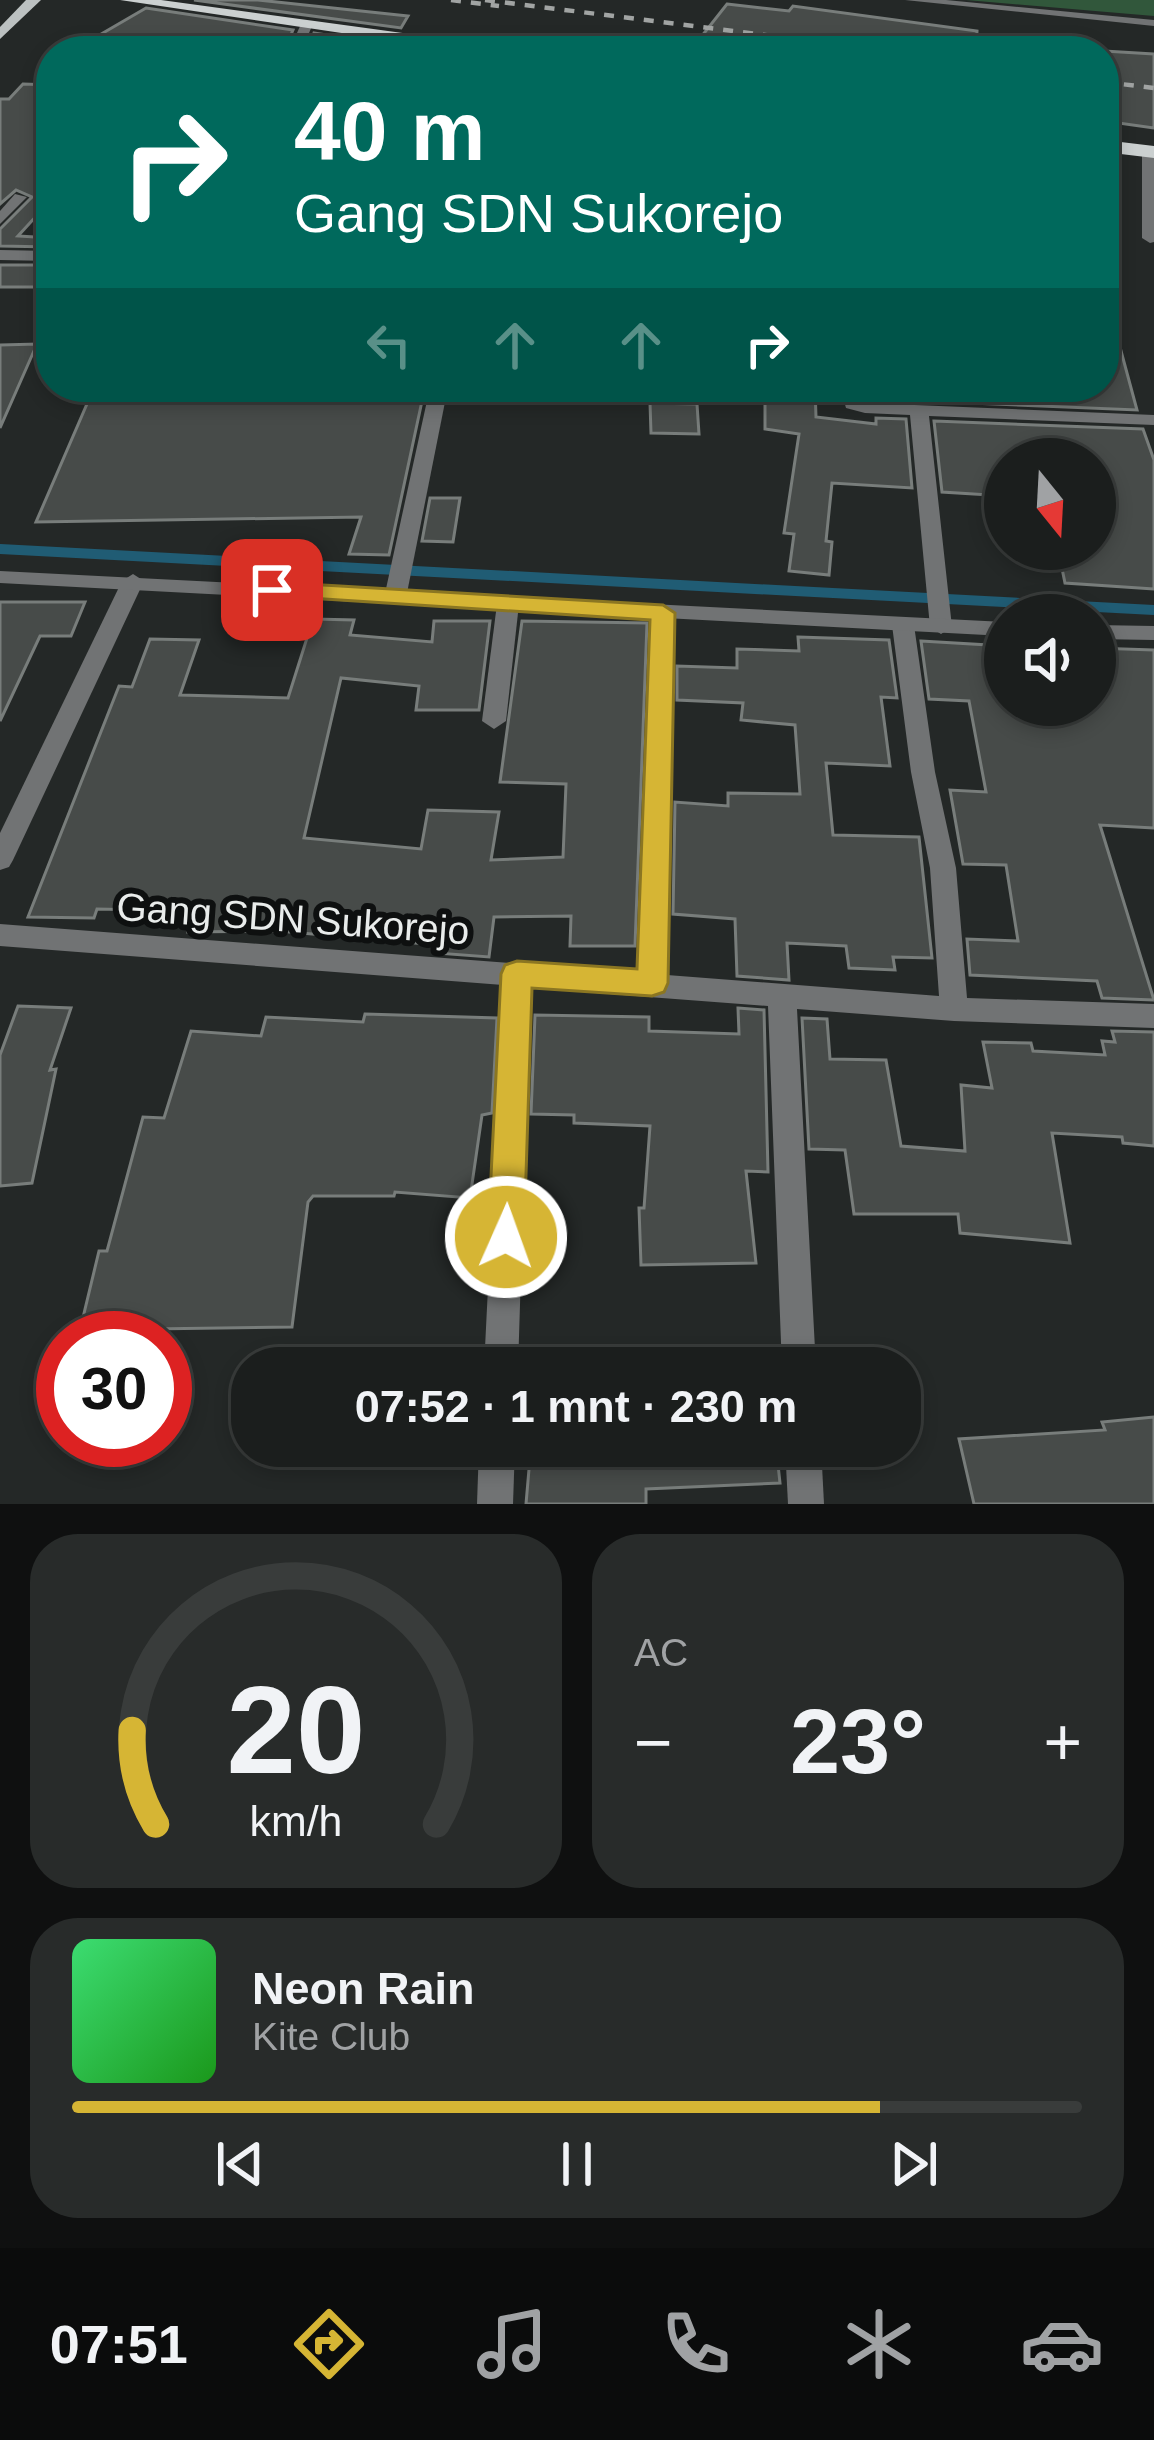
<!DOCTYPE html>
<html lang="id">
<head>
<meta charset="utf-8">
<style>
  body { margin:0; font-family:Arial,sans-serif; background:#282b2a; color:#f1f3f6; height:100vh; display:flex; flex-direction:column; font-size:45px; white-space:nowrap }
  * { box-sizing:border-box; margin:0 }
  p { font-size:39px; color:#a0a2a4 }
  .icon { flex:none; width:66px; height:66px; fill:none; stroke:currentColor; stroke-width:2; stroke-linecap:round; stroke-linejoin:round }
  .map { position:relative; height:1504px; overflow:hidden }
  .drawer { display:flex; flex-direction:column; gap:30px; padding:30px; background:#0f1010; flex:1 }
  .drawer>* { flex:none }
  .hud { position:absolute; left:36px; top:36px; width:1083px; height:366px; border-radius:48px; box-shadow:0 6px 18px #0003,0 0 0 3px #393c3b; background:#00695c; color:#fff; overflow:hidden }
  .needle { width:78px; rotate:162deg }
  .tools { position:absolute; left:984px; top:438px; display:grid; gap:24px }
  .tools a { display:grid; place-items:center; width:132px; height:132px; border-radius:50%; background:#1b1e1d; box-shadow:0 6px 18px #0003,0 0 0 3px #393c3b; font-size:60px }
  .speed { position:absolute; left:36px; top:1311px; display:flex; gap:24px; font-size:60px; font-weight:700; text-align:center }
  .speed>* { display:grid; place-content:center; width:156px; height:156px; border-radius:50%; background:#1b1e1d; box-shadow:0 6px 18px #0003,0 0 0 3px #393c3b; line-height:1 }
  .speed .limit { border:18px solid #d22; background:#fff; color:#111 }
  .pin { position:absolute; display:grid; place-items:center; width:102px; height:102px; color:#fff; margin:-51px; border-radius:24px; box-shadow:0 6px 18px #0006 }
  .me { position:absolute; width:132px; margin:-66px; rotate:2deg; stroke-linejoin:round; filter:drop-shadow(0 0 9px #0008) }
  .turn { display:flex; align-items:center; gap:42px; height:252px; padding:0 60px; font-size:54px }
  .turn .icon { width:156px; height:156px; stroke-width:2.5 }
  .turn b { display:block; font-size:84px; line-height:102px }
  .lanes { display:flex; align-items:center; height:114px; padding:0 60px; background:#0003; justify-content:center; gap:60px; direction:ltr }
  .lanes .off { opacity:.35 }
  .big { font-size:90px; font-weight:600; line-height:1.1 }
  .drawer .widget { flex:1; display:flex; flex-direction:column; justify-content:center; gap:18px; min-width:0; padding:0 42px; border-radius:48px; background:#282b2a }
  .drawer .dial { align-items:center; gap:0 }
  .dial svg { height:312px; overflow:visible; fill:none; stroke:#393c3b; stroke-width:7; stroke-linecap:round; text-anchor:middle }
  .dial text { fill:#f1f3f6; stroke:none }
  .song { display:flex; align-items:center; gap:36px }
  .cover { width:144px; height:144px; border-radius:18px; background:linear-gradient(135deg,hsl(140 70% 55%),hsl(120 70% 35%)) }
  .played { height:12px; border-radius:6px; background:linear-gradient(90deg,#d6b534 80%,#393c3b 80%) }
  .keys { display:flex; justify-content:space-around; direction:ltr }
  .heat { display:flex; justify-content:space-between; align-items:center; font-size:66px; direction:ltr }
  .drawer .tiles { flex:1; display:grid; gap:30px; grid-template-columns:1fr 1fr }
  .widget:last-child { grid-column:span 2 }
  .trip { position:absolute; left:231px; top:1347px; width:690px; height:120px; border-radius:48px; background:#1b1e1d; box-shadow:0 6px 18px #0003,0 0 0 3px #393c3b; font-weight:600; line-height:120px; text-align:center }
  .tab-bar { display:flex; height:192px; justify-content:space-around; align-items:center; background:#0b0c0c; color:#a0a2a4 }
  .tab-bar .icon { width:84px; height:84px }
  .tab-bar .active { color:#d6b534 }
  .tab-bar b { font-size:54px; color:#f1f3f6 }
  .map>svg:first-child { display:block }
  .green { fill:#31573b }
  .lines { fill:none; stroke-linecap:round; stroke-linejoin:round }
  .stream { stroke:#205c74; stroke-width:10 }
  .building { fill:#474b49; stroke:#787d7b; stroke-width:3 }
  .minor { fill:#717374; fill-rule:evenodd }
  .tertiary { fill:#717374; fill-rule:evenodd }
  .primary { fill:#bcc1c1; fill-rule:evenodd }
  .trunk { fill:#cbd0d0; fill-rule:evenodd }
  .rail { stroke:#a1a4a3; stroke-width:4.5; stroke-dasharray:10 10; stroke-linecap:butt }
  .route { fill:#d6b534; stroke:#8b7622; stroke-width:3 }
  .labels { text-anchor:middle; stroke-width:12; stroke-linejoin:round; paint-order:stroke }
  .street-label { font-size:39px; fill:#e9eceb; stroke:#0e1010 }
</style>
</head>
<body>
<div class="map">
<svg width="1154" height="1504" viewBox="0 0 1154 1504">
  <rect width="100%" height="100%" fill="#242827"/>
  <!-- green -->
  <path class="green" d="M966,0h188v16z"/>
  <g class="lines">
    <!-- stream -->
    <path class="stream" d="M0,549l1154,61"/>
  </g>
  <!-- building -->
  <g class="building">
    <path d="M194,0h64l150,16 -7,12z"/>
    <path d="M727,4l62,7 4,-5 184,25 -1,20h-286z"/>
    <path d="M146,8l147,22 -7,16 -46,-3 -7,8h-161z"/>
    <path d="M314,33l78,12 -4,6h-80z"/>
    <path d="M1104,51l50,3v74l-50,-7z"/>
    <path d="M23,84l28,1v115l-33,36 33,2v9l-51,-1v-17l32,-32 -16,-7 -16,14v-105h9z"/>
    <rect x="0" y="265" width="51" height="22"/>
    <path d="M1114,325l23,85 -260,-11v-12h227v-61z"/>
    <path d="M37,344l-37,84v-83z"/>
    <path d="M385,387h40l-36,168 -40,-1 12,-37 -325,5 54,-125 293,-4z"/>
    <path d="M765,387h50l1,30 60,7v-6l30,1 6,69 -80,-5 -6,58 6,1 -3,33 -40,-4 5,-37 -10,-1 15,-99 -34,-5z"/>
    <path d="M650,403l47,1 2,30 -48,-1z"/>
    <path d="M934,421l209,8 11,31v129l-89,-6 -7,-34h37v-90h-90v37l-63,-4z"/>
    <path d="M430,498h30l-7,44 -31,-1z"/>
    <path d="M0,602h85l-14,34h-31l-40,85z"/>
    <path d="M313,619l41,1 -4,15 82,7 2,-21h56l-11,89h-63l3,-24 -78,-8 -37,160 117,11 7,-39 71,2 -8,48 72,-3 3,-73 -66,-2 22,-161 125,2 -12,323h-65l1,-30 -77,1 -5,40 -53,-4 2,-8 -160,-14 -90,1 5,-21 -96,-2 -3,9 -66,-1 91,-231 13,1 18,-48 49,1 -19,55 108,3z"/>
    <path d="M798,637l91,3 8,58 -16,-1 9,69 -64,-3 7,72 86,2 13,121 -39,-1 2,13 -46,-2 -3,-22 -59,-3 2,37 -52,-4 -2,-57 -62,-5 2,-112 53,4v-13l72,1 -5,-69 -54,-5 2,-17 -66,-3v-34l60,2v-19l62,2z"/>
    <path d="M921,641l84,5v59h90v-57l59,2v178l-54,-3 54,175 -52,-2 -5,-17 -127,-6 -3,-36 51,2 -12,-76 -43,-1 -13,-74 36,2 -17,-91 -40,-2z"/>
    <path d="M18,1006l53,2 -21,62 6,-1 -24,114 -32,3v-131z"/>
    <path d="M738,1008l26,2 4,162 -22,-1 10,92 -115,2 -2,-57h5l6,-82 -76,-3v-8l-43,-1 4,-99 114,2v14l90,3z"/>
    <path d="M365,1014l132,4 -5,95 -10,2 -12,83 -75,-6 -1,4h-81l-5,6 -16,125 -212,3 19,-79h8l36,-134 21,1 27,-87 70,5 5,-19 97,5z"/>
    <path d="M802,1018l25,1 3,40 56,1 15,86 64,5 -4,-66 31,3 -9,-46 48,1 2,8 72,4 -3,-14 13,1 -3,-11 42,1v114l-31,-3 -1,-6 -70,-4 18,110 -110,-10 -2,-19h-104l-9,-64 -36,-1z"/>
    <path d="M1154,1417v87h-180l-15,-65 146,-9 -3,-8z"/>
    <path d="M531,1446h245l4,37 -134,6v15h-120z"/>
  </g>
  <g class="lines">
    <!-- minor -->
    <g class="minor">
      <path d="M905,0h41l208,20v6z"/>
      <path d="M307,21l6,3 -12,27h-12l12,-27z"/>
      <path d="M1149,148l5,1v93l-4,1 -8,-5v-86z"/>
      <path d="M15,194l12,3 -27,27v-13z"/>
      <path d="M0,250l51,1v10l-51,-1z"/>
      <path d="M430,387h18l-42,211 -11,7 -11,-7z"/>
      <path d="M840,387h18l2,14 6,2 288,12v10l-225,-9 23,211 -11,7 -11,-7 -20,-212 -45,-2 -19,-5z"/>
      <path d="M133,574l11,7 -131,279 -4,7 -9,3v-37l122,-252z"/>
      <path d="M508,597l11,7 -13,117 -12,8 -12,-8 15,-117z"/>
      <path d="M663,606l11,7 -7,362 272,21 -9,-128 -19,-96 -19,-147 11,-7 11,7 21,147 21,96 11,130 187,6v24l-200,-7 -157,-12 19,359h-34l-14,-362 -238,-18 -12,380h-34l19,-383 -503,-39v-22l639,49 13,-360z"/>
      <path d="M479,1446h36l-2,58h-36z"/>
      <path d="M785,1446h36l3,58h-36z"/>
    </g>
    <!-- tertiary -->
    <g class="tertiary">
      <path d="M0,571l1005,51v14l-1005,-53z"/>
      <path d="M1095,625l59,1v14l-59,-1z"/>
    </g>
    <!-- primary -->
    <path class="primary" d="M26,0h15l-41,39v-12z"/>
    <!-- trunk -->
    <g class="trunk">
      <path d="M120,0h41l337,46 8,5h-43z"/>
      <path d="M1104,140l50,6v12l-50,-6z"/>
    </g>
    <!-- rail -->
    <g class="rail">
      <path d="M451,0l48,6"/>
      <path d="M485,0l409,51"/>
      <path d="M1104,82l50,6"/>
    </g>
  </g>
  <!-- route -->
  <path class="route" d="M272,582l391,23 12,8 -7,370 -4,9 -12,4 -120,-8 -8,249 -5,12 -13,5 -13,-5 -5,-12 13,-263 4,-9 12,-4 120,8 13,-349 -387,-25 -4,-5z"/>
  <g class="labels">
    <!-- street labels -->
    <g class="street-label">
      <text transform="translate(293 918) rotate(4)" y="14">Gang SDN Sukorejo</text>
    </g>
  </g>
</svg>
<div class="tools">
<a><svg class="needle" viewBox="-14 -14 28 28"><path d="M0-13l5 13h-10z" fill="#e53935"/><path d="M0 13l5-13h-10z" fill="#a0a2a4"/></svg></a>
<a><svg class="icon" aria-label="sound" viewBox="0 0 24 24"><path d="M4 9h4l5-4v14l-5-4H4zM17 9q2 3 0 6"/></svg></a>
</div>
<div class="speed"><div class="limit">30</div></div>
<div class="pin" style="left:272px;top:590px;background:#d93025"><svg class="icon" aria-label="arrive" viewBox="0 0 24 24"><path d="M6 21V4h12l-3 4 3 4H6"/></svg></div>
<svg class="me" style="left:506px;top:1237px" viewBox="-20 -20 40 40"><circle r="17" fill="#d6b534" stroke="#fff" stroke-width="3"/><path d="M0-11L8 9 0 5-8 9z" fill="#fff"/></svg>
<div class="trip">07:52 · 1 mnt · 230 m</div>
<div class="hud">
<div class="turn"><svg class="icon" aria-label="right" viewBox="0 0 24 24"><path d="M7 20v-9h11M14 6l5 5-5 5"/></svg><div><b>40 m</b>Gang SDN Sukorejo</div></div>
<div class="lanes"><svg class="icon off" aria-label="left" viewBox="0 0 24 24"><path d="M17 20v-9H6M10 6l-5 5 5 5"/></svg><svg class="icon off" aria-label="ahead" viewBox="0 0 24 24"><path d="M12 20V5M6 11l6-6 6 6"/></svg><svg class="icon off" aria-label="ahead" viewBox="0 0 24 24"><path d="M12 20V5M6 11l6-6 6 6"/></svg><svg class="icon" aria-label="right" viewBox="0 0 24 24"><path d="M7 20v-9h11M14 6l5 5-5 5"/></svg></div>
</div>
</div>
<section class="drawer">
<div class="tiles">
<div class="widget dial"><svg viewBox="0 0 100 80">
<path d="M14 69A42 42 0 1 1 86 69"/>
<path d="M14 69A42 42 0 0 1 8 45" stroke="#d6b534"/>
<text x="50" y="56" font-size="32" font-weight="700">20</text>
<text x="50" y="72" font-size="11">km/h</text>
</svg></div>
<div class="widget"><p>AC</p>
<div class="heat"><a>−</a><b class="big">23°</b><a>+</a></div>
</div>
<div class="widget">
<div class="song"><i class="cover"></i><div><b>Neon Rain</b><p>Kite Club</p></div></div>
<div class="played"></div>
<div class="keys"><svg class="icon" aria-label="previous" viewBox="0 0 24 24"><path d="M18 5L8 12l10 7zM5 5v14"/></svg><svg class="icon" aria-label="pause" viewBox="0 0 24 24"><path d="M8 5v14M16 5v14"/></svg><svg class="icon" aria-label="next" viewBox="0 0 24 24"><path d="M6 5l10 7-10 7zM19 5v14"/></svg></div>
</div>
</div>
</section>
<nav class="tab-bar">
<b>07:51</b>
<svg class="icon active" aria-label="directions" viewBox="0 0 24 24"><path d="M12 3l9 9-9 9-9-9zM9 14v-3h6M13 9l2 2-2 2"/></svg>
<svg class="icon" aria-label="music" viewBox="0 0 24 24"><path d="M9 18V5l10-2v13"/><circle cx="6" cy="18" r="3"/><circle cx="16" cy="16" r="3"/></svg>
<svg class="icon" aria-label="phone" viewBox="0 0 24 24"><path d="M5 4h4l2 5-3 2q2 4 5 5l2-3 5 2v4C11 20 4 13 5 4z"/></svg>
<svg class="icon" aria-label="climate" viewBox="0 0 24 24"><path d="M12 3v18M4 7l16 10M4 17L20 7"/></svg>
<svg class="icon" aria-label="car" viewBox="0 0 24 24"><path d="M5 17H2v-5l4-1 3-4h7l3 4 3 1v5h-3M9 17h6M6 11h13"/><circle cx="7" cy="17" r="2"/><circle cx="17" cy="17" r="2"/></svg>
</nav>
</body>
</html>
